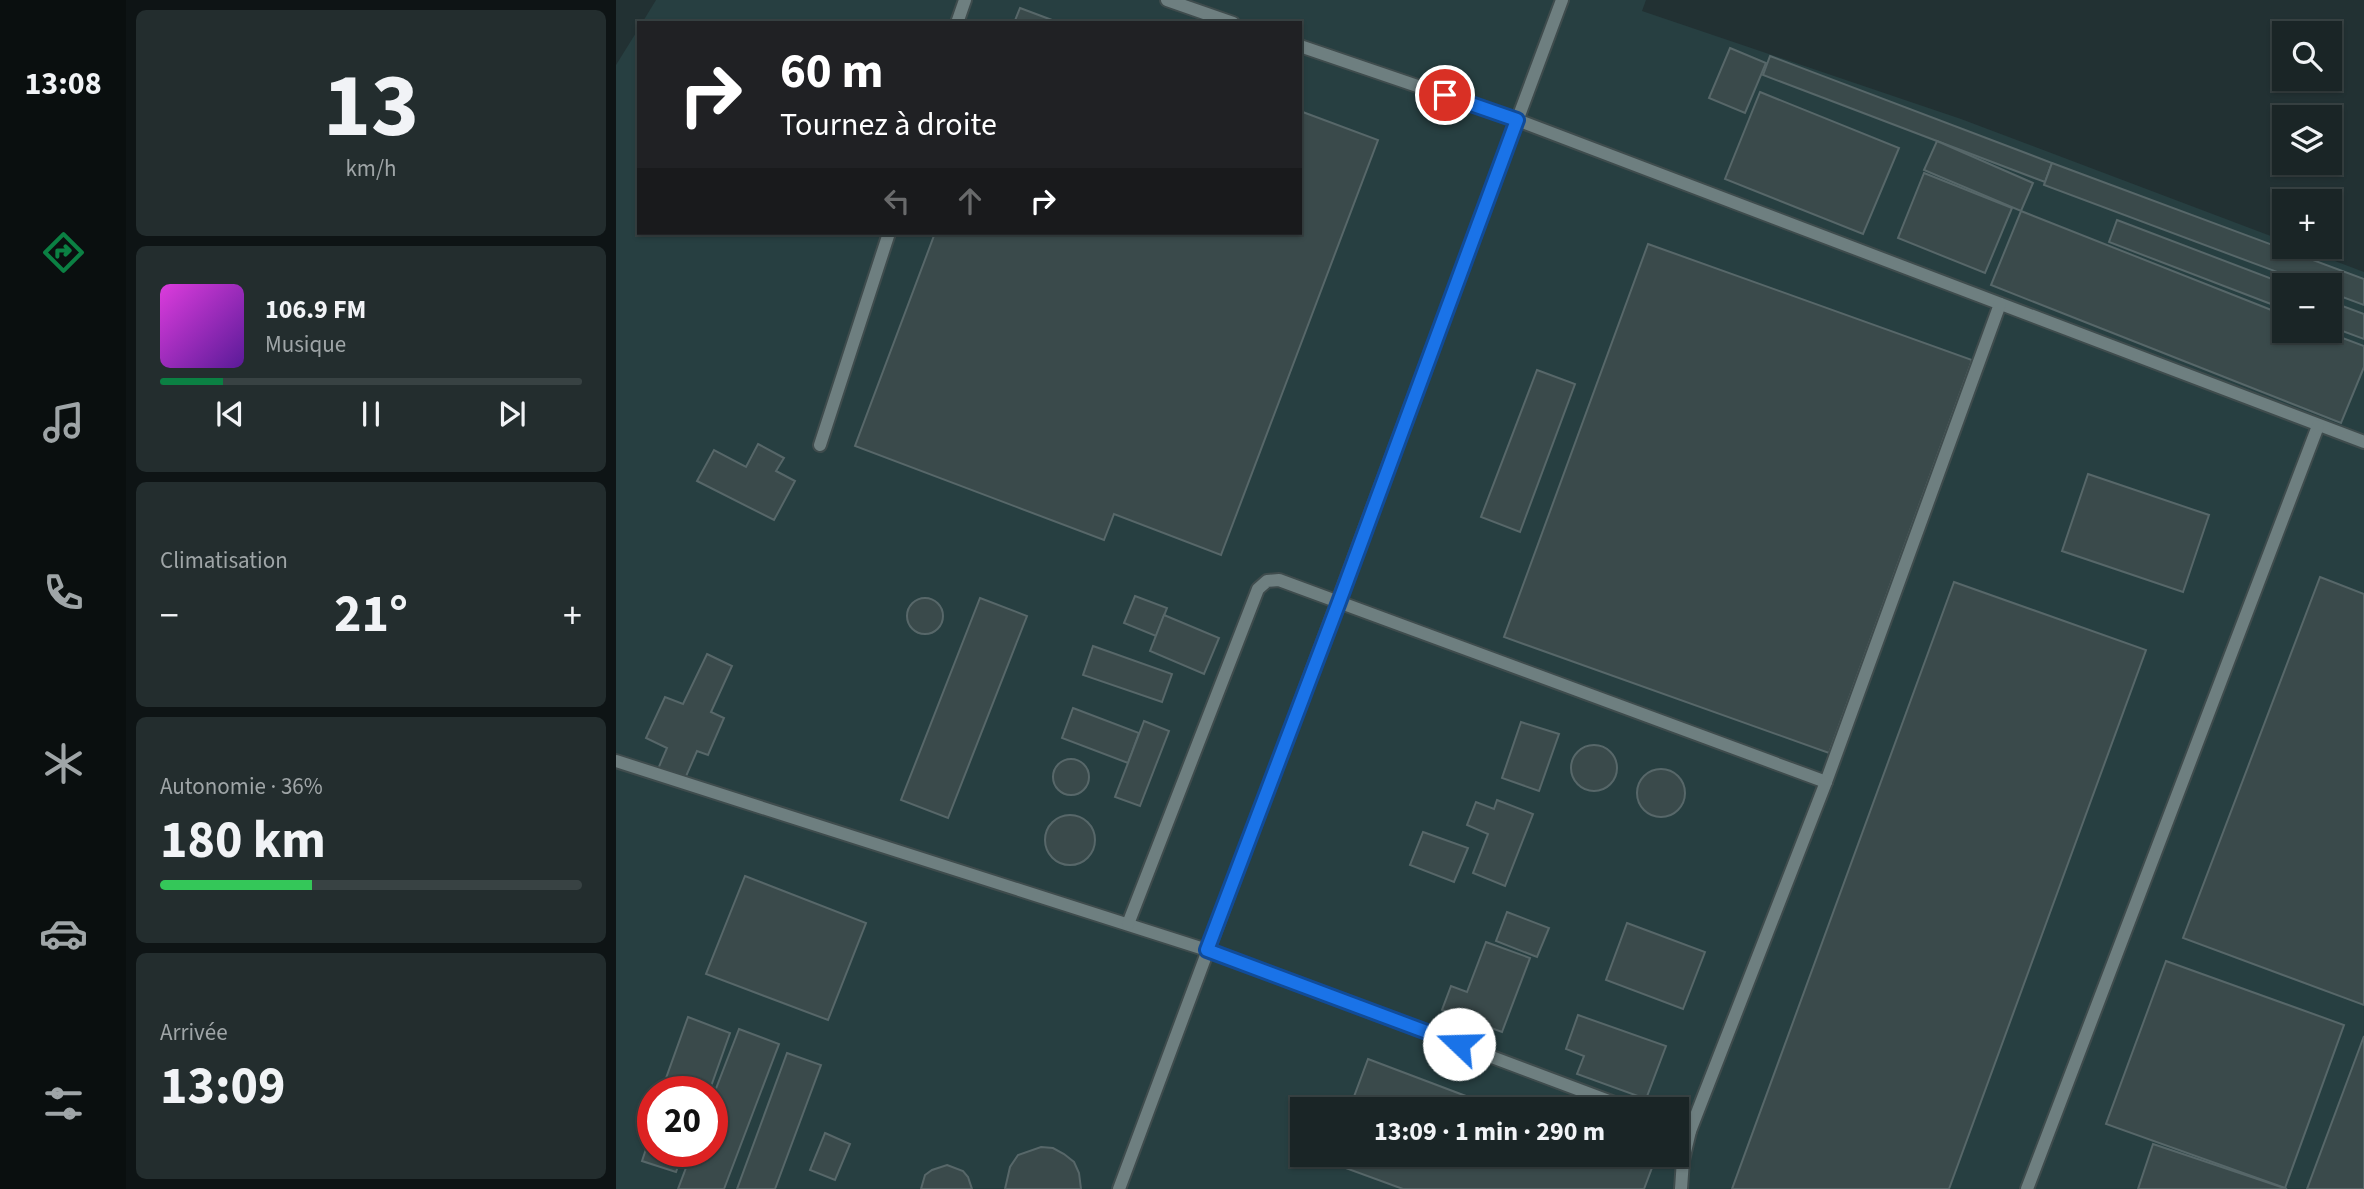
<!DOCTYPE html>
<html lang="fr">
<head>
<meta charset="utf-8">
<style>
  body { margin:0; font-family:"Source Sans 3",sans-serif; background:#232d2e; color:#f1f3f6; height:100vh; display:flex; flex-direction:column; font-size:26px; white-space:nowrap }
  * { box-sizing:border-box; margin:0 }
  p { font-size:23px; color:#9fa5a7 }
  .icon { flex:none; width:38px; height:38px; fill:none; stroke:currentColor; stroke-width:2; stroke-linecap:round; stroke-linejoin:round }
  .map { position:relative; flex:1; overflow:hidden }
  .sheet { display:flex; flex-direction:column; gap:10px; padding:10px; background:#0e1415; width:490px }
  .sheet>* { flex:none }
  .guide { position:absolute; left:21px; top:21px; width:665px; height:214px; border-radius:0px; box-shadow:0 2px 5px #0004,0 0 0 2px #384243; background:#202124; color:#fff; overflow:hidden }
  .tools { position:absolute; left:1656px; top:21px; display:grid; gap:14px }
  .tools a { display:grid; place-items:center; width:70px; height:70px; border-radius:0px; background:#1a2526; box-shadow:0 2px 5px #0004,0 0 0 2px #384243; font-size:35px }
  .speed { position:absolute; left:21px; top:1076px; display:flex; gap:14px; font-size:35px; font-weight:700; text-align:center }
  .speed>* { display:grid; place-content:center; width:91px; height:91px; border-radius:50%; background:#1a2526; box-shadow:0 2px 5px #0004,0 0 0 2px #384243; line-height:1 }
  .speed .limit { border:10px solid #d22; background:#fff; color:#111 }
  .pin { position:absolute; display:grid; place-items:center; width:60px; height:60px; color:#fff; margin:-30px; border:4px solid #fff; border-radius:50%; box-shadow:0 2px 7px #0007 }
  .me { position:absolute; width:77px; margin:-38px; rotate:291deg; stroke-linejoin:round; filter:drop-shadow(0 0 5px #0008) }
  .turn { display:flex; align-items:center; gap:24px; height:147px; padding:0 28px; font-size:32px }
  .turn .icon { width:91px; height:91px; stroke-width:2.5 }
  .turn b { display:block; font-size:49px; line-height:60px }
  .lanes { display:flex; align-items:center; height:66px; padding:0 28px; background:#0003; justify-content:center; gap:35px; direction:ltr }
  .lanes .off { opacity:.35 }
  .big { font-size:52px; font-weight:700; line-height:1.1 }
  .sheet .card { flex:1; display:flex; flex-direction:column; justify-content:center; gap:10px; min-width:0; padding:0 24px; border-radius:10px; background:#232d2e }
  .sheet .dial { align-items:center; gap:0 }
  .dial b { font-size:91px; line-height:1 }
  .song { display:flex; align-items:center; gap:21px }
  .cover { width:84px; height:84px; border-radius:10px; background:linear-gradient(135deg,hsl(300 70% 55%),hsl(270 70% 35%)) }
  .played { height:7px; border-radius:4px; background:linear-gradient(90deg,#0b8043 15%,#384243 15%) }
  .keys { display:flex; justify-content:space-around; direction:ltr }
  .heat { display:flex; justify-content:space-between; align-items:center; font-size:38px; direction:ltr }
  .charge { height:10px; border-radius:5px; background:linear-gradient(90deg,#34c759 36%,#384243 0) }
  .trip { position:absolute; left:674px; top:1097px; width:399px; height:70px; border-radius:0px; background:#1a2526; box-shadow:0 2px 5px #0004,0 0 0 2px #384243; font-weight:700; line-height:70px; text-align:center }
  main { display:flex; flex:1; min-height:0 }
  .dock { display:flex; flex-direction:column; width:126px; justify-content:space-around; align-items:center; background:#0a0f0f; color:#9fa5a7 }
  .dock .icon { width:49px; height:49px }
  .dock .active { color:#0b8043 }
  .dock b { font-size:32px; color:#f1f3f6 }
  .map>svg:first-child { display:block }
  .built { fill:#273f41; fill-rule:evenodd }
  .building { fill:#3a4a4b; stroke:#576769; stroke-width:2 }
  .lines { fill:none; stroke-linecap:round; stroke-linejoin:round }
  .lane-casing { stroke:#3f4c4d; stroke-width:16 }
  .lane { stroke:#6e7f80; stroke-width:12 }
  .route-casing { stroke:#114b97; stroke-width:18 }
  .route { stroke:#1a73e8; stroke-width:12 }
</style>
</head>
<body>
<main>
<nav class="dock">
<b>13:08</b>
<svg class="icon active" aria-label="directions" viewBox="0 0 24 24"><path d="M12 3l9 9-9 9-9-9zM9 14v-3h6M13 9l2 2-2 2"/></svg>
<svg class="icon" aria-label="music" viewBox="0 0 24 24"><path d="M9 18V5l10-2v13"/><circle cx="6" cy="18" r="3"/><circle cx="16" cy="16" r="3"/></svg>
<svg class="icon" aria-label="phone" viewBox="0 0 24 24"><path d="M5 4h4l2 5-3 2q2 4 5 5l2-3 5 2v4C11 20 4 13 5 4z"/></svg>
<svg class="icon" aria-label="climate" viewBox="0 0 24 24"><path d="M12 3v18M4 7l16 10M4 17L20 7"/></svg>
<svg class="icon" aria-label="car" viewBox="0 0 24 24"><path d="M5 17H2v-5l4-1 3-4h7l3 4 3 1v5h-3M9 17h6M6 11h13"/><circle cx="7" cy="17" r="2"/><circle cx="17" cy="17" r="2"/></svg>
<svg class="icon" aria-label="filters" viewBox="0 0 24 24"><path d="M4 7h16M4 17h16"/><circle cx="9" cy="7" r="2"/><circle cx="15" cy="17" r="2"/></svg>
</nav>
<section class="sheet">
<div class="card dial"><b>13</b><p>km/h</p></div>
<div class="card">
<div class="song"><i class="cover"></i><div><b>106.9 FM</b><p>Musique</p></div></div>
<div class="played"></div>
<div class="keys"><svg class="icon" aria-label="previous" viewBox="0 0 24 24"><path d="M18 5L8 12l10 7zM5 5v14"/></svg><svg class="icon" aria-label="pause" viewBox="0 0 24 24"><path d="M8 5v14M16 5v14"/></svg><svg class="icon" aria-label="next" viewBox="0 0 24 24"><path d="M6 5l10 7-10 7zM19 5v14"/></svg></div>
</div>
<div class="card"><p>Climatisation</p>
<div class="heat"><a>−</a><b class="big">21°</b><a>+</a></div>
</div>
<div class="card"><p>Autonomie · 36%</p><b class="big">180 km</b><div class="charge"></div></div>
<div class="card"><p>Arrivée</p><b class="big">13:09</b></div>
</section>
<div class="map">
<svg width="1748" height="1189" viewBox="0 0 1748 1189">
  <rect width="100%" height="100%" fill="#223133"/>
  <!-- built -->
  <path class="built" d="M40,0h990l-4,11 319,108 323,122v6h14l66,25v917h-1748v-1124l23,-37v205h661v-210h-658zM1668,285h45v46h-45zM37,1092h59v60h-59zM686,1110h374v45h-374z"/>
  <!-- building -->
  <g class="building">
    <path d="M404,8l40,15h-46z"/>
    <path d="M1114,48l36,15 -21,50 -36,-15z"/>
    <path d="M1154,56l282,107 -7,19 -282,-107z"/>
    <path d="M1144,92l139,56 -36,86 -138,-55z"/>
    <path d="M684,111l78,29 -157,415 -107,-41 -10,26 -249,-94 80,-213h365z"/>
    <path d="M1321,141l96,42 -12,28 -97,-41z"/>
    <path d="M1436,163l312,116v26l-35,-13v-7h-17l-268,-100z"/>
    <path d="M1308,173l88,35 -27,65 -87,-35z"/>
    <path d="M1405,211l263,104v16h40l40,15v21l-23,56 -350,-138z"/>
    <path d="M1501,220l171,65h-4v24l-175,-67z"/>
    <path d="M1032,244l324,116 -143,393 -325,-116z"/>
    <path d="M1713,301l35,13v25l-35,-13z"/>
    <path d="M921,370l38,14 -55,148 -39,-15z"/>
    <path d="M142,444l26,14 -8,13 19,10 -21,39 -77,-39 17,-31 32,17z"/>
    <path d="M1472,474l121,41 -26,77 -121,-41z"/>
    <path d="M1704,577l44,17v411l-181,-67z"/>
    <path d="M1338,582l192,68 -197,539h-217z"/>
    <path d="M519,596l32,12 -11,28 -32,-13z"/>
    <circle cx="309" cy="616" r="18"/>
    <path d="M364,598l47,18 -79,202 -47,-18z"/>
    <path d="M548,615l55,23 -15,36 -54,-23z"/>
    <path d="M477,646l79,28 -10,28 -79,-27z"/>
    <path d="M91,654l25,12 -21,46 13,6 -16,37 -11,-4 -13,30 -26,-12 9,-21 -21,-10 19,-41 18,7z"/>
    <path d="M457,708l66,25 -11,30 -66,-25z"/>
    <path d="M528,721l25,10 -29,75 -25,-9z"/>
    <path d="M905,722l38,12 -20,57 -37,-13z"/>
    <circle cx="978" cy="768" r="23"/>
    <circle cx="455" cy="777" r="18"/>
    <circle cx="1045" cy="793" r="24"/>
    <path d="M881,800l36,14 -28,72 -32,-13 15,-39 -21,-9 9,-23 18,7z"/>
    <circle cx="454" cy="840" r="25"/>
    <path d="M807,832l45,16 -14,34 -44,-17z"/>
    <path d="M129,876l121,47 -38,97 -122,-46z"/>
    <path d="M891,912l42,16 -12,29 -41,-16z"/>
    <path d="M1011,923l78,29 -22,57 -77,-29z"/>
    <path d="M870,942l44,16 -28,74 -60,-22 9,-24 16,6z"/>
    <path d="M1550,961l178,64 -59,163 -179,-64z"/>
    <path d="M962,1015l88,31 -20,53 -69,-25 7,-18 -18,-7z"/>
    <path d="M72,1017l42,16 -21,59h-15l-29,-11z"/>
    <path d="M123,1029l40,15 -55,145h-46l14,-37h20v-53z"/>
    <path d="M1748,1036v153h-57z"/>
    <path d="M171,1053l34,12 -46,124h-38z"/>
    <path d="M752,1059l135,51h-154z"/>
    <path d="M37,1128v24h30l-7,20 -34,-11z"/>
    <path d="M209,1133l25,11 -15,36 -25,-10z"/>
    <path d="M1537,1144l134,45h-149z"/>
    <path d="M425,1147l12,1 11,6 10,8 5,11 2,16h-76l5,-22 8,-12z"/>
    <path d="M716,1155h294l27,10 -9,24h-241l-74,-27z"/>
    <path d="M331,1165l16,6 5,6 4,12h-51l4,-14 7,-5z"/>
  </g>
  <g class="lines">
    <!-- lane casing -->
    <g class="lane-casing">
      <g id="lane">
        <path d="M551,0l66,23"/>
        <path d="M341,23l8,-23"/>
        <path d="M684,46l217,74 847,322"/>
        <path d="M204,445l69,-212"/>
        <path d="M0,761l591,189 426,160"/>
        <path d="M512,924l130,-335 9,-8 12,-1 547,202"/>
        <path d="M1060,1126l14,5"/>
        <path d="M503,1189l443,-1189"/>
        <path d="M1065,1189l2,-29 7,-29 136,-349 174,-478"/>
        <path d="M1411,1189l291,-763"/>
      </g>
    </g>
    <!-- lane -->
    <use href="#lane" class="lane"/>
  </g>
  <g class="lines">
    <!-- route casing -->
    <g class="route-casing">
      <path id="route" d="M829,95l72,25 -178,482 -132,348 252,94"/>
    </g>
    <!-- route -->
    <use href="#route" class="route"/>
  </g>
</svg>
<div class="tools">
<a><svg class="icon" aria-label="search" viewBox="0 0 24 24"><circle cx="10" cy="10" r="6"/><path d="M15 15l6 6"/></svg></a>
<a><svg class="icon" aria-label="layers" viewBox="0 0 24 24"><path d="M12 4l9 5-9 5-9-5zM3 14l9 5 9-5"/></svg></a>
<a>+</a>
<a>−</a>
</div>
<div class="speed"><div class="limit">20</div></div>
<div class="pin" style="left:829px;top:95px;background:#d93025"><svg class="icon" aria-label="arrive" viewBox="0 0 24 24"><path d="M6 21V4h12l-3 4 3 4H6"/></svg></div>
<svg class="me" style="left:843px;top:1044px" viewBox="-20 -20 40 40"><circle r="19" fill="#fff"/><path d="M0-13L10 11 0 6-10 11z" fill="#1a73e8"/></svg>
<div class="trip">13:09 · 1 min · 290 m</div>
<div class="guide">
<div class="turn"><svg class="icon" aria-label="right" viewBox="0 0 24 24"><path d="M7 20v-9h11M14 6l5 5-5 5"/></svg><div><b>60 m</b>Tournez à droite</div></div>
<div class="lanes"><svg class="icon off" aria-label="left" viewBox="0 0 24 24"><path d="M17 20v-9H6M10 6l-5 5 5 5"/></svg><svg class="icon off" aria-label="ahead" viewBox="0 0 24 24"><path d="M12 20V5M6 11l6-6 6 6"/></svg><svg class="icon" aria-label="right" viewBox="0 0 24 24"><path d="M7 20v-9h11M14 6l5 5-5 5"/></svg></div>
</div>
</div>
</main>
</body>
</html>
